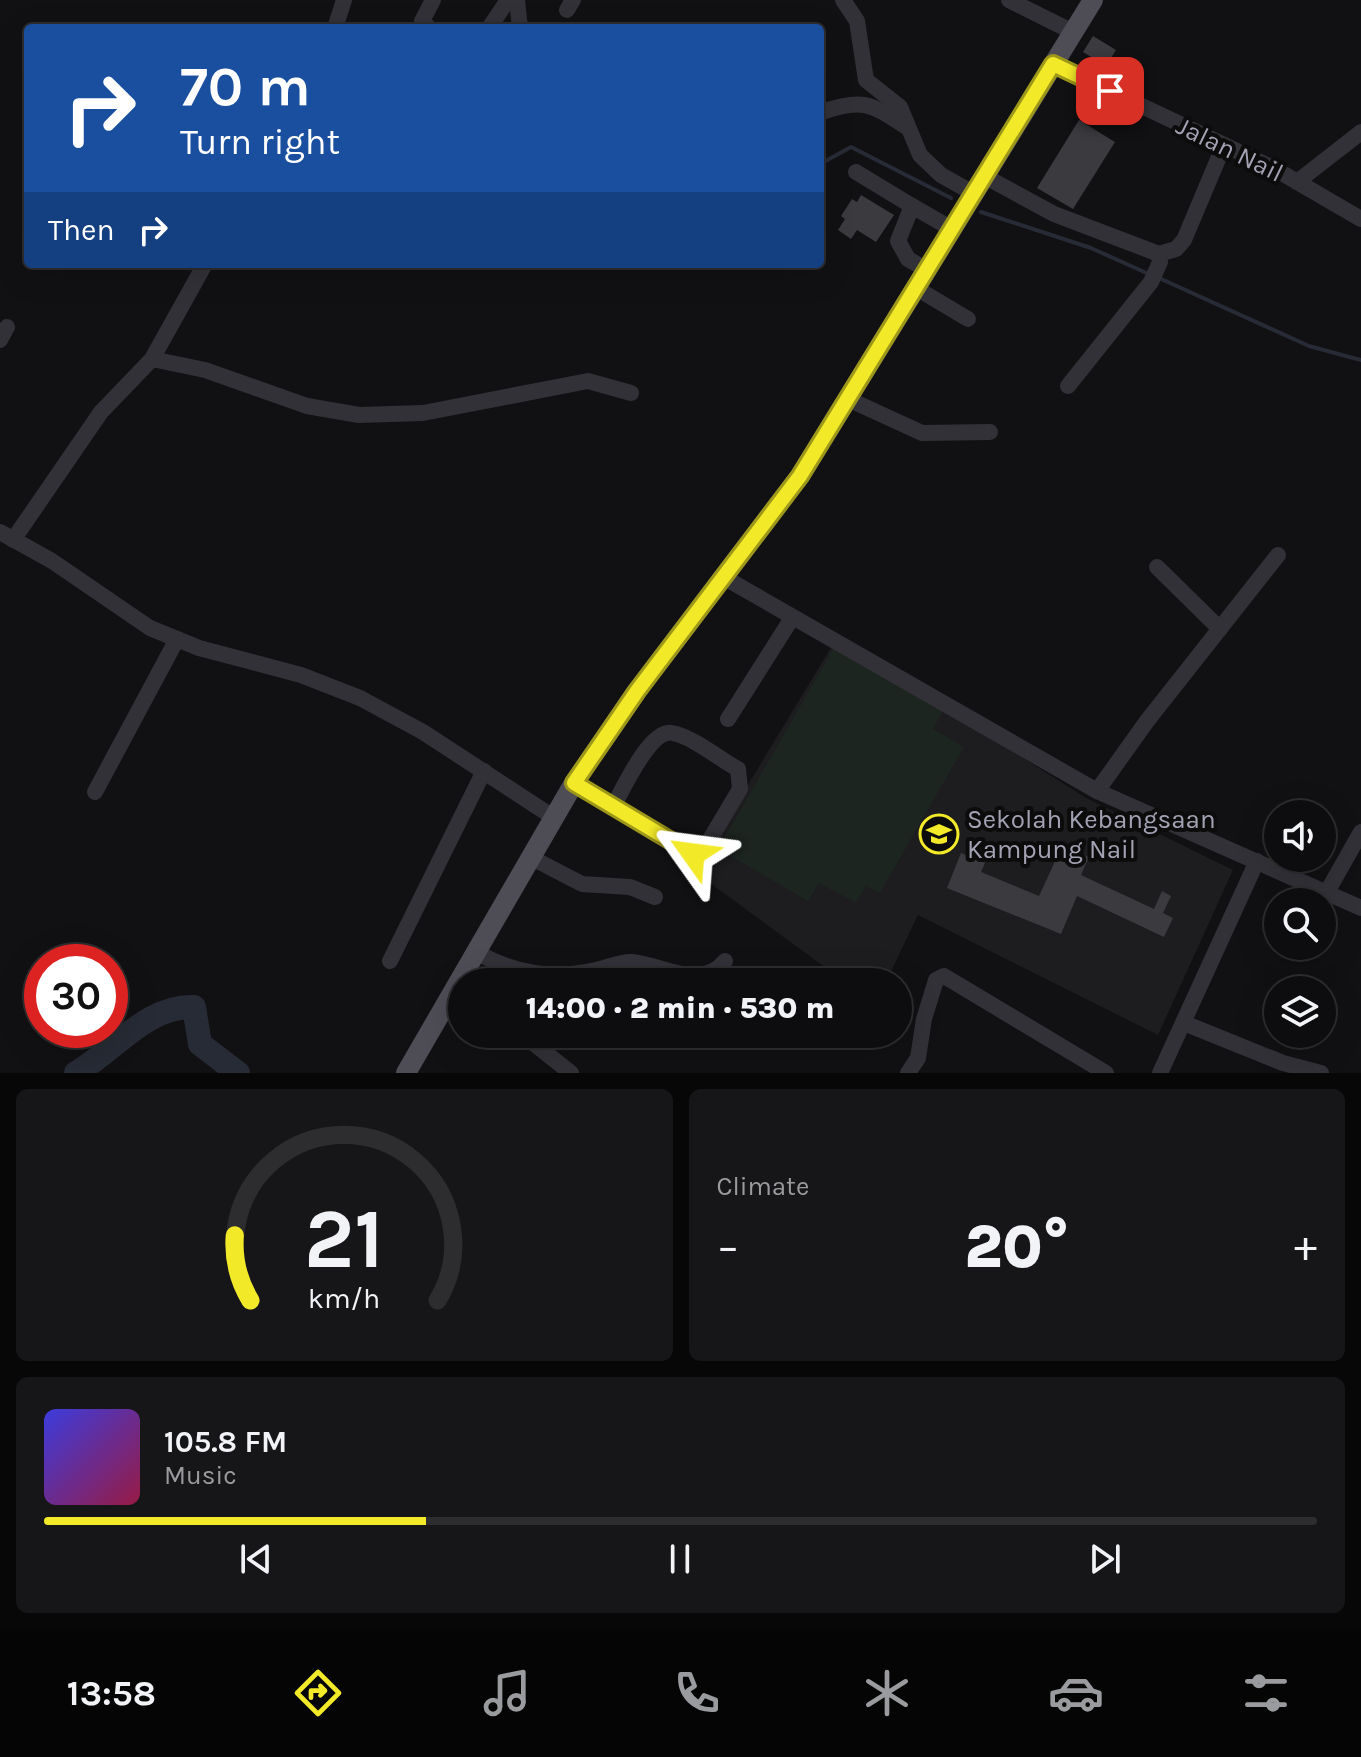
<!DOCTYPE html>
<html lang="en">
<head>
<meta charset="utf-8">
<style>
  body { margin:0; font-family:Karla,sans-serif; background:#161517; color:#f1f3f6; height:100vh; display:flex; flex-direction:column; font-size:30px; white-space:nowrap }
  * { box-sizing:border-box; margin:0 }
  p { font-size:26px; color:#9a9b9e }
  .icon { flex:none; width:44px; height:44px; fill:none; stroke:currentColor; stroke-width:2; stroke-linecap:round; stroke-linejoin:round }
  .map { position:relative; height:1073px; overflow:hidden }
  .side { display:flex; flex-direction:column; gap:16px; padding:16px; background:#070708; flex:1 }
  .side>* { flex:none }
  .hud { position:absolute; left:24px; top:24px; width:800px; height:244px; border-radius:8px; box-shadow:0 8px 32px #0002,0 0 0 2px #2d2c2e; background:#1a4fa0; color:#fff; overflow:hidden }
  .fabs { position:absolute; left:1264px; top:800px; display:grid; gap:16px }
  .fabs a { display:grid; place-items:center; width:72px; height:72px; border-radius:50%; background:#0d0c0e; box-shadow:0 8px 32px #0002,0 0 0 2px #2d2c2e; font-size:40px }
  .speed { position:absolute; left:24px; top:944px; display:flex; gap:16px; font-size:40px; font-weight:700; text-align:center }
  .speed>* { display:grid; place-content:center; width:104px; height:104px; border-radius:50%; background:#0d0c0e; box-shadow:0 8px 32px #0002,0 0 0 2px #2d2c2e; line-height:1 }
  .speed .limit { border:12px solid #d22; background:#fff; color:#111 }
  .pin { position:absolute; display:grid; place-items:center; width:68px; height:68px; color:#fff; margin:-34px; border-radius:16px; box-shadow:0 4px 12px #0006 }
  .me { position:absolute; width:88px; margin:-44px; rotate:301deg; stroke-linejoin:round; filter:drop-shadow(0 0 6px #0008) }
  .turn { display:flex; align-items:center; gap:28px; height:168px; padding:0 24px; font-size:36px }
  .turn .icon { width:104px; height:104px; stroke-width:2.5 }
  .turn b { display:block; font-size:56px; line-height:68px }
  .then { display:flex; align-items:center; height:76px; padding:0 24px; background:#0003; gap:16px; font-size:30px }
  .big { font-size:60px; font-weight:800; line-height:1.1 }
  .side .card { flex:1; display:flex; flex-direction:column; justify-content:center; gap:12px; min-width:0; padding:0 28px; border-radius:12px; background:#161517 }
  .side .dial { align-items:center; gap:0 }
  .dial svg { height:208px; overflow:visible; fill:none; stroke:#2d2c2e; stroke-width:7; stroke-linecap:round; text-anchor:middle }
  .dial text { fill:#f1f3f6; stroke:none }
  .song { display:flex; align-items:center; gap:24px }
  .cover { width:96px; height:96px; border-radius:12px; background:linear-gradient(135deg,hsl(240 70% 55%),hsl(340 70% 35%)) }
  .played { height:8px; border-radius:4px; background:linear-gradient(90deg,#f2e928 30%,#2d2c2e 30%) }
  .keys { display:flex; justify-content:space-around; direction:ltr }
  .heat { display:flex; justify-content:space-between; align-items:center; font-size:44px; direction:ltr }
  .side .tiles { flex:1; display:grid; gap:16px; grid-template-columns:1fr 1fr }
  .card:last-child { grid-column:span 2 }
  .trip { position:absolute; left:448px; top:968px; width:464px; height:80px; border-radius:40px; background:#0d0c0e; box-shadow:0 8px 32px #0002,0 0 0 2px #2d2c2e; font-weight:800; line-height:80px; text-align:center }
  .dock { display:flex; height:128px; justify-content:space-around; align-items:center; background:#050506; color:#9a9b9e }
  .dock .icon { width:56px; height:56px }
  .dock .current { color:#f2e928 }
  .dock b { font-size:36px; color:#f1f3f6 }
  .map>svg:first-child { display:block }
  .built { fill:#1d1c1f }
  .green { fill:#1d2520 }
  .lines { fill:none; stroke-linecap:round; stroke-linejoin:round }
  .stream { stroke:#272b35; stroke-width:4 }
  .river { stroke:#272b35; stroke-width:24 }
  .building { fill:#3b3a3f }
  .minor { stroke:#323137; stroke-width:16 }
  .major { stroke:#4e4d56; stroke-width:20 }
  .route-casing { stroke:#9d971a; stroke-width:20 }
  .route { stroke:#f2e928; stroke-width:14 }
  .labels { text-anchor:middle; stroke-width:8; stroke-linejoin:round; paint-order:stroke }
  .street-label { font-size:26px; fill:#a2a2b3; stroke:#0c0c0d }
  .poi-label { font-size:26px; fill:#a2a2b3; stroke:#0c0c0d; text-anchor:start }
</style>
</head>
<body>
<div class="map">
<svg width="1361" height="1073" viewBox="0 0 1361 1073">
  <rect width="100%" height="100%" fill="#111012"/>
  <!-- built -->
  <path class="built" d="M832,646l111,61 143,91 147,72 -75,165 -240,-120 -32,67h-41l-150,-110z"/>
  <!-- green -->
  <path class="green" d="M833,649l110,62 -10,18 31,18 -84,146 -14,-7 -10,17 -37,-20 -11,18 -90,-52z"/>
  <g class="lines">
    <!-- stream -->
    <g class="stream">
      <path d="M820,164l31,-17 100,51"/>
      <path d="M981,212l110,36 60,27"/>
      <path d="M1159,278l150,68 52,14"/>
    </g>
    <!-- river -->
    <path class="river" d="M76,1073c38,-22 71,-68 118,-66l6,37 38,29"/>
  </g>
  <!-- building -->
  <g class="building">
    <path d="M1093,36l23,14 -10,16 -23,-14z"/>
    <path d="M1079,120l36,22 -42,67 -36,-21z"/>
    <path d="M861,195l33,20 -18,27 -19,-12 -6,9 -13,-9 7,-11 -4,-3 11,-17 5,3z"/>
    <path d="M1078,852l11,5 -8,18 73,34 8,-18 9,5 -8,17 10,5 -9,19 -87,-41 -16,38 -114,-46 14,-35 24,10 -4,9 58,24 18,-39 15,7z"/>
  </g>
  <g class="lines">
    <!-- minor -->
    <g class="minor">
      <path d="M517,0l3,28"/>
      <path d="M843,0l14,21 9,59 34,27 20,48 21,20 32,18"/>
      <path d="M1009,0l64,32"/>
      <path d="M567,10l6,-10"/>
      <path d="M335,28l9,-28"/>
      <path d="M429,28l-7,-7 11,-21"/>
      <path d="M489,28l19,-28"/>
      <path d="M1053,64l222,105 86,50"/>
      <path d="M822,112c43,-15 50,-7 86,16"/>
      <path d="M856,172l56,34"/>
      <path d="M984,176l70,38 105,40 1,8 -9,20 -83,104"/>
      <path d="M1297,182l64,-50"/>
      <path d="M1159,254l17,-5 8,-9 40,-95"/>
      <path d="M927,270l-19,-11 -10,-18 14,-35 40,23"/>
      <path d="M916,288l52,31"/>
      <path d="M0,340l7,-13"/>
      <path d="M152,359l53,11 102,36 52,9 64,-2 165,-32 43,12"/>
      <path d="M848,399l74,34 68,-1"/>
      <path d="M0,532l52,29 98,67 49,20 102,27 59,23 63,34 130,85"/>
      <path d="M13,540l88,-128 51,-53 53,-95"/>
      <path d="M1157,567l63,62"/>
      <path d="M725,578l372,213 264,117"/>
      <path d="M728,719l64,-101"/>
      <path d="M574,783l119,71 3,1 7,-4 37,-62 -2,-20c-19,-10 -44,-32 -66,-36 -22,-4 -49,56 -59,74"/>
      <path d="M1097,791l50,-70 131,-166"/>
      <path d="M95,792l82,-153"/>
      <path d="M530,857l52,27 48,3 25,10"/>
      <path d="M1327,892l34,-60"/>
      <path d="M476,952c39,22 76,28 120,18 11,-2 25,-9 36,-8 31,3 69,29 93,-1"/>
      <path d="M390,961l94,-190"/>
      <path d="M1184,1023l99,40 38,10"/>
      <path d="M522,1034l49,39"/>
      <path d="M908,1073l10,-15 6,-39 12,-39 8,-4 162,97"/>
      <path d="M1160,1073l97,-212"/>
    </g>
    <!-- major -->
    <path class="major" d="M406,1073l168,-290 63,-92 163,-215 293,-476"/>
  </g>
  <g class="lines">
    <!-- route casing -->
    <g class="route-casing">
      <path id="route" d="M693,854l-119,-71 63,-92 163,-215 253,-412 57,27"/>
    </g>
    <!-- route -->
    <use href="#route" class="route"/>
  </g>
  <!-- icons -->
  <defs>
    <g id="school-ring" transform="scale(2)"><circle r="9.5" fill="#0c0c0d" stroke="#f2e928" stroke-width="1.5"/><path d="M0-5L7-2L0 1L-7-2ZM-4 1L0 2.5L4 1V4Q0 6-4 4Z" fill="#f2e928"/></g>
  </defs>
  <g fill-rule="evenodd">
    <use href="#school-ring" x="939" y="834"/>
  </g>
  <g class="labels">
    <!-- street labels -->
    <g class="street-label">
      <text transform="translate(1230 149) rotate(26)" y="9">Jalan Nail</text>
    </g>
    <!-- poi labels -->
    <g class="poi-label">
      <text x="967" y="828">Sekolah Kebangsaan<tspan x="967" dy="30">Kampung Nail</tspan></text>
    </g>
  </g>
</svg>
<div class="fabs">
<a><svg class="icon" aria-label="sound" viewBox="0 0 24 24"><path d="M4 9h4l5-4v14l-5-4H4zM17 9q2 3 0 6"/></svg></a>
<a><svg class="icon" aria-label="search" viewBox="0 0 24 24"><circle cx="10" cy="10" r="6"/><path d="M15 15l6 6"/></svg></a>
<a><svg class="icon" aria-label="layers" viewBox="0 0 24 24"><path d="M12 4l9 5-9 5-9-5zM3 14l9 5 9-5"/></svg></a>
</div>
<div class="speed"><div class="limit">30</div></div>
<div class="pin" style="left:1110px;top:91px;background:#d93025"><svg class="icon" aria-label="arrive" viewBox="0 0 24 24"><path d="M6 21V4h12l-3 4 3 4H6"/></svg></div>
<svg class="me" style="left:693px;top:854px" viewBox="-20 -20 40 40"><path d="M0-17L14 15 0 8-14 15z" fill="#f2e928" stroke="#fff" stroke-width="4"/></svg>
<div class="trip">14:00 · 2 min · 530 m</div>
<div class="hud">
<div class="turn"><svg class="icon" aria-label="right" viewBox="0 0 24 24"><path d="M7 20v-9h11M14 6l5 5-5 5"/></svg><div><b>70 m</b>Turn right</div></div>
<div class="then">Then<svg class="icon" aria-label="right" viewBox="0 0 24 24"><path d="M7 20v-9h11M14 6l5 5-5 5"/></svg></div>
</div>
</div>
<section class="side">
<div class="tiles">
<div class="card dial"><svg viewBox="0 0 100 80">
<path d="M14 69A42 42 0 1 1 86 69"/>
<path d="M14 69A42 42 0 0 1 8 44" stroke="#f2e928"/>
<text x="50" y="56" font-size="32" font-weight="700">21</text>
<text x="50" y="72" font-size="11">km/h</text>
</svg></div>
<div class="card"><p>Climate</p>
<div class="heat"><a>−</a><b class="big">20°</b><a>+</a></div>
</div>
<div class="card">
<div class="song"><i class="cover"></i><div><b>105.8 FM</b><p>Music</p></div></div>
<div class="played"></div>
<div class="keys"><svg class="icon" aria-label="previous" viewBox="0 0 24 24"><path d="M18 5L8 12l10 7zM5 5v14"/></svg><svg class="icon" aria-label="pause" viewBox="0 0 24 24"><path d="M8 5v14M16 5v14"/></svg><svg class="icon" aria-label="next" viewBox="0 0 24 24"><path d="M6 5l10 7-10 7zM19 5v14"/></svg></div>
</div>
</div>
</section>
<nav class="dock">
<b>13:58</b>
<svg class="icon current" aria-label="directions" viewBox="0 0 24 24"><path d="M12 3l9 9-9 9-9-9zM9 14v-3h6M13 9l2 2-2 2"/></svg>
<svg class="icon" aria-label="music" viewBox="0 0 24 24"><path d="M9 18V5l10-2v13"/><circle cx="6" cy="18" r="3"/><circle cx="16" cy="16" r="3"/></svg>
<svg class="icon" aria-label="phone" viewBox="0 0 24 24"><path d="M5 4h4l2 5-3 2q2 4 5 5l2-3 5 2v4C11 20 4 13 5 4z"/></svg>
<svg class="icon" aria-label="climate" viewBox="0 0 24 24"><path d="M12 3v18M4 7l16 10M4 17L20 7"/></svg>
<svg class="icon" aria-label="car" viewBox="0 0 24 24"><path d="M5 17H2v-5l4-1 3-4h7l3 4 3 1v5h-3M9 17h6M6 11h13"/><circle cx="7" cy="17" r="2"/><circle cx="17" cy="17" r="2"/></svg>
<svg class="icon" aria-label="filters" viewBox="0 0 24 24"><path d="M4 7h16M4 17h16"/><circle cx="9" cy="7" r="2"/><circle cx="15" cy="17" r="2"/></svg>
</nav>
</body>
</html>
